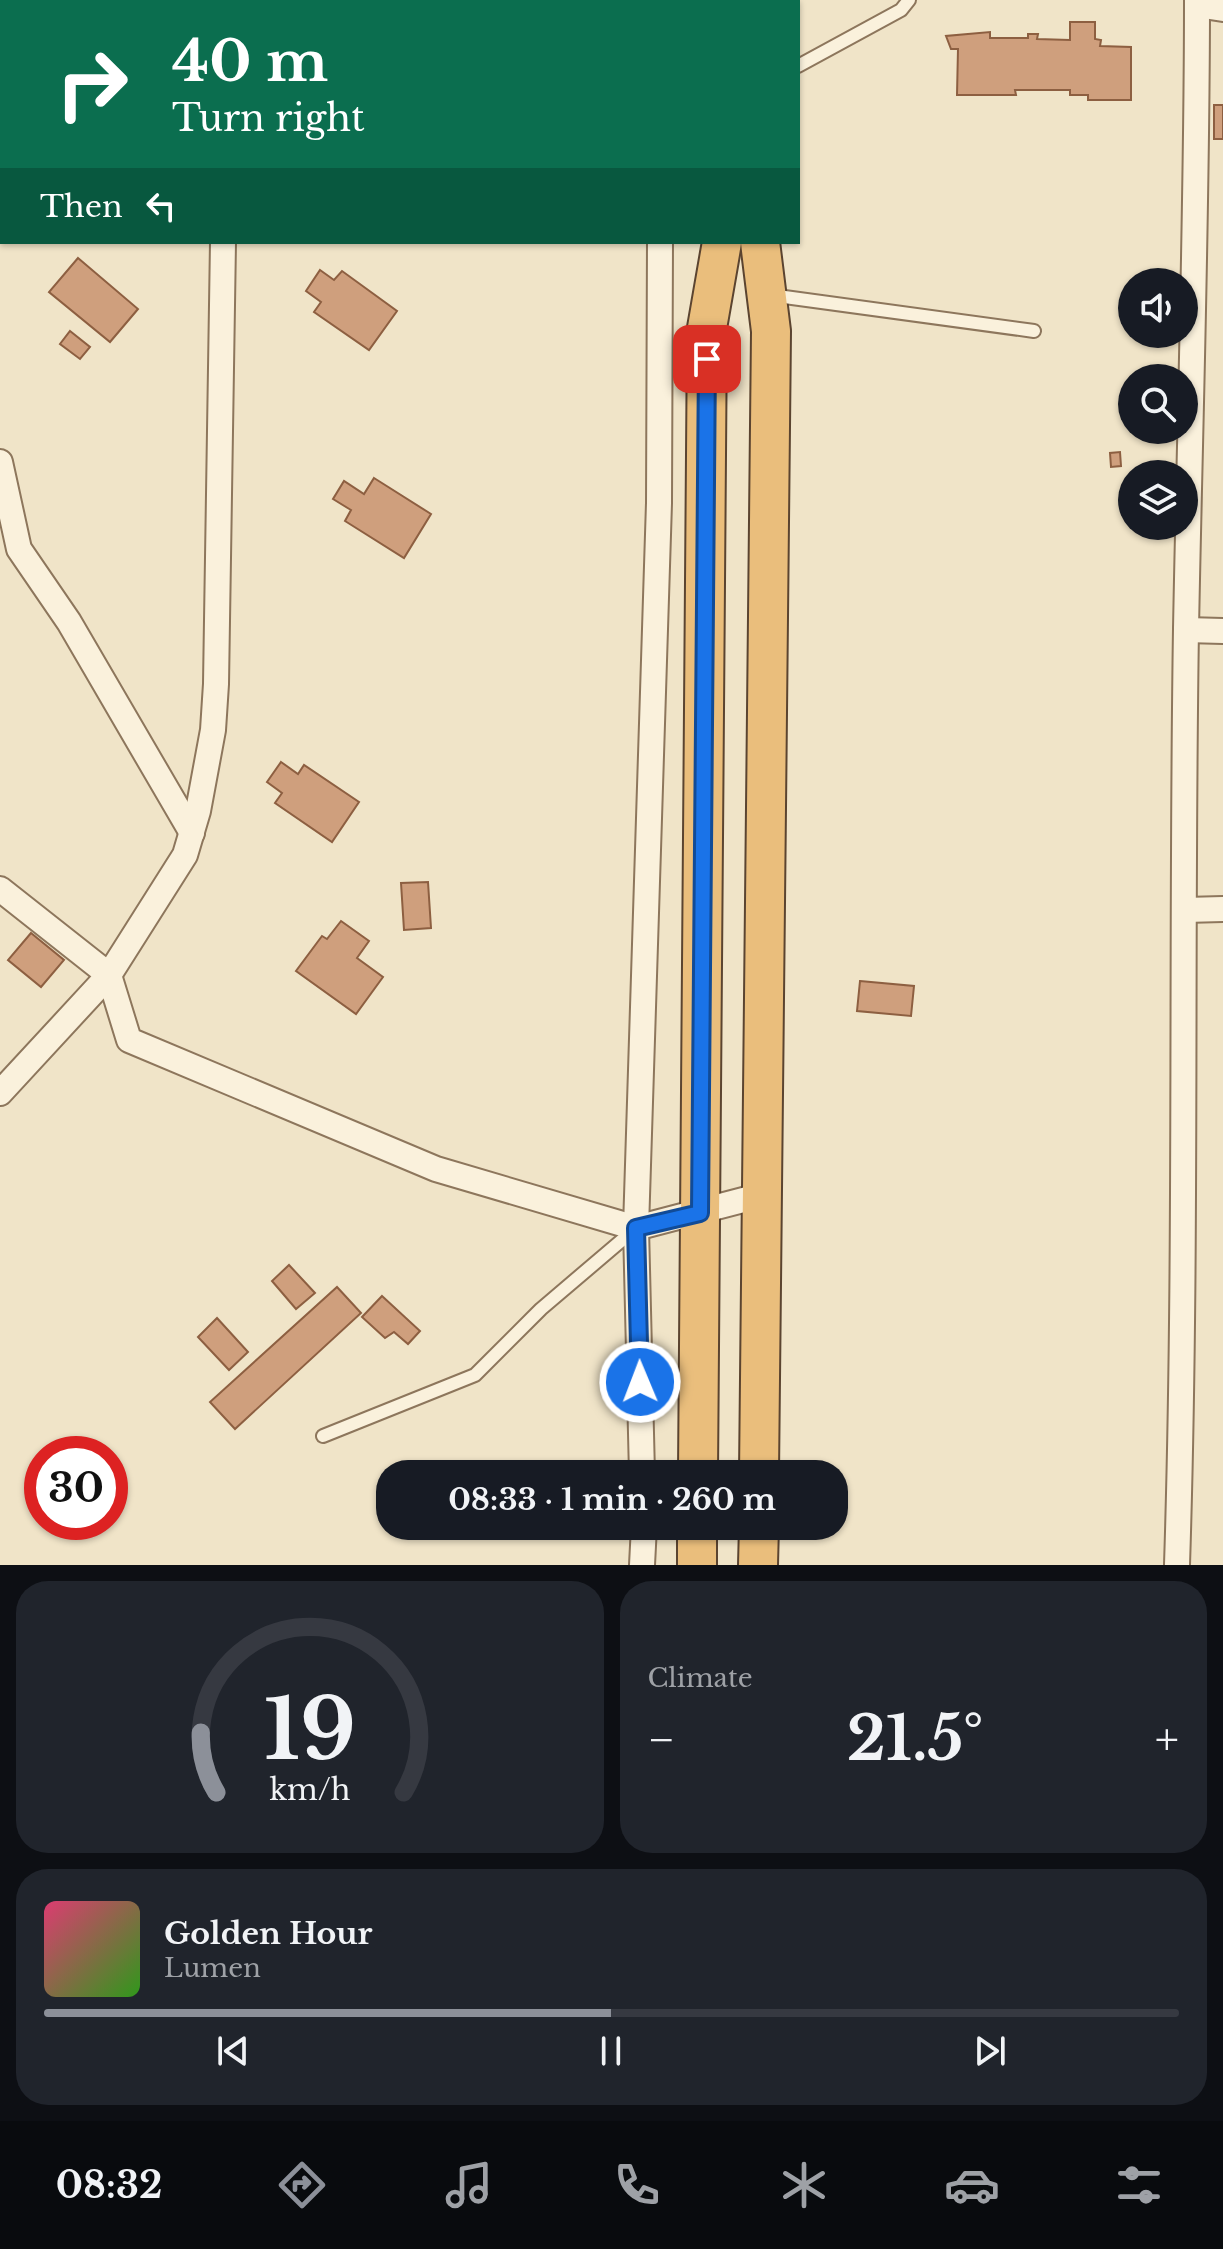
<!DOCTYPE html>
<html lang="en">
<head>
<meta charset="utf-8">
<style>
  body { margin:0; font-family:"Libre Baskerville",serif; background:#20242c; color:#f1f3f6; height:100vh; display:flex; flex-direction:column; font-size:30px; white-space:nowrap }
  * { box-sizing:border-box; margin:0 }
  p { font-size:26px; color:#9ea1a6 }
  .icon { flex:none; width:44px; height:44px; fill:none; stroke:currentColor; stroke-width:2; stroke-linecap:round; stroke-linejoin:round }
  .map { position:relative; height:1565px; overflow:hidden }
  .details { display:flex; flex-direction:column; gap:16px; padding:16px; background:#0d0f14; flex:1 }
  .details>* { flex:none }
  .top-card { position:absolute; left:0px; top:0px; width:800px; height:244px; box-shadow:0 2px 6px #0004; background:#0b6e4f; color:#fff; overflow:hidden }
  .tools { position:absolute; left:1118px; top:268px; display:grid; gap:16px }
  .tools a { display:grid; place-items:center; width:80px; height:80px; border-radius:50%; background:#171b24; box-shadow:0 2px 6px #0004; font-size:40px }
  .speed { position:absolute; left:24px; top:1436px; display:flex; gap:16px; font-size:40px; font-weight:700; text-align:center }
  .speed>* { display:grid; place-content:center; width:104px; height:104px; border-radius:50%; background:#171b24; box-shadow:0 2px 6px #0004; line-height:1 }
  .speed .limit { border:12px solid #d22; background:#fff; color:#111 }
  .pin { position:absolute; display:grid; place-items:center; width:68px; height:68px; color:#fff; margin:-34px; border-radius:16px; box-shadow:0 4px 12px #0006 }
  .me { position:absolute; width:88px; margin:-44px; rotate:359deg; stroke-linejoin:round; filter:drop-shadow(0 0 6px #0008) }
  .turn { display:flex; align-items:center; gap:28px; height:168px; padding:0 40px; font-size:36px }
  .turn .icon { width:104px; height:104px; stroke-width:2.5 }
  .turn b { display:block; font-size:56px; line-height:68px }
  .then { display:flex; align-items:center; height:76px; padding:0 40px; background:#0003; gap:16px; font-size:30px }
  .big { font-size:60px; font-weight:700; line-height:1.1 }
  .details .widget { flex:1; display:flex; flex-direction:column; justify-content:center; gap:12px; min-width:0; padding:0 28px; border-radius:32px; background:#20242c }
  .details .dial { align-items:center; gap:0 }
  .dial svg { height:208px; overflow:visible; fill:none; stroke:#363941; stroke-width:7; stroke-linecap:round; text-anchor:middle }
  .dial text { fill:#f1f3f6; stroke:none }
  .song { display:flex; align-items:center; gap:24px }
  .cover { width:96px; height:96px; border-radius:12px; background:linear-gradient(135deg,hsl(340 70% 55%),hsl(110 70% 35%)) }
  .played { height:8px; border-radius:4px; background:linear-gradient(90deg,#8c9099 50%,#363941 50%) }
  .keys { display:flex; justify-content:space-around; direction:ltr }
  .heat { display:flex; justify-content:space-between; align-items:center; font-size:44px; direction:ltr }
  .details .tiles { flex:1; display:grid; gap:16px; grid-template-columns:1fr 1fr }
  .widget:last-child { grid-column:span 2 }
  .trip { position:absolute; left:376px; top:1460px; width:472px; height:80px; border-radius:32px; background:#171b24; box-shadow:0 2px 6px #0004; font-weight:700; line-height:80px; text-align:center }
  .dock { display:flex; height:128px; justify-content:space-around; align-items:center; background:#090b0e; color:#9ea1a6 }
  .dock .icon { width:56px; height:56px }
  .dock .current { color:#8c9099 }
  .dock b { font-size:36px; color:#f1f3f6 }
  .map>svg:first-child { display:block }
  .building { fill:#cf9f7d; stroke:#8d5f41; stroke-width:2 }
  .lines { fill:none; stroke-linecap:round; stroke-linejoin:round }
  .service-casing { stroke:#8d765c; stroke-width:16 }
  .minor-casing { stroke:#8d765c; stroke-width:28 }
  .trunk-casing { stroke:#5b4430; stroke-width:42 }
  .service { stroke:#faf1dc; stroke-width:12 }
  .minor { stroke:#faf1dc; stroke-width:24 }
  .trunk { stroke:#eabe7c; stroke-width:38 }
  .route-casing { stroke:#114b97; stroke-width:20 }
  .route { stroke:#1a73e8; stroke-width:14 }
</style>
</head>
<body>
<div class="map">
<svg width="1223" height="1565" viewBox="0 0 1223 1565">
  <rect width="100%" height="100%" fill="#f0e4c8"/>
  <!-- building -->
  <g class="building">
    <path d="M1070,22h25v17l6,1 -1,6 31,1v53h-43v-5h-18v-5h-55l1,5h-59l1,-46h-7l-5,-13 44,-4v6h38v-4h10l-1,5 33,1z"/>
    <rect x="1214" y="105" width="9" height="34"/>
    <path d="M78,258l60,51 -28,33 -61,-50z"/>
    <path d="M320,270l14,10 8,-9 55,40 -28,39 -55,-38 7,-10 -15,-11z"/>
    <path d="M70,331l20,16 -10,12 -20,-15z"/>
    <path d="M1120,452l1,14 -10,1 -1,-14z"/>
    <path d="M374,478l57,36 -27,44 -59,-37 6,-11 -18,-11 11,-18 20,13z"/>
    <path d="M281,762l17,12 6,-9 55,37 -27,40 -57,-39 7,-10 -15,-11z"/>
    <path d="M428,882l3,46 -27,2 -3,-47z"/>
    <path d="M341,921l28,20 -12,17 26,19 -27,37 -60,-43 26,-35 5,3z"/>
    <path d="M31,933l33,27 -23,27 -33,-27z"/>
    <path d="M860,981l54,5 -3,30 -54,-5z"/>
    <path d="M289,1265l26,28 -19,16 -24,-28z"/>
    <path d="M337,1287l24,26 -126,116 -25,-27z"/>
    <path d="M382,1296l38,35 -12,13 -14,-12 -9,6 -23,-21z"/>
    <path d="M217,1318l31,34 -19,18 -31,-33z"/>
  </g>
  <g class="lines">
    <!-- service casing -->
    <g class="service-casing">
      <g id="service">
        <path d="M798,66l103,-56 8,-10"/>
        <path d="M770,295l264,36"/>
        <path d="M323,1436l152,-61 66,-66 94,-80"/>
      </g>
    </g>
    <!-- minor casing -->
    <g class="minor-casing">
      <g id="minor">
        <path d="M616,2l7,-2"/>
        <path d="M661,2v-2"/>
        <path d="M1197,5l26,4"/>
        <path d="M0,462l19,87 50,73 123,211"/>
        <path d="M1186,630l37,1"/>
        <path d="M0,889l109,86 20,65 307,129 200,59 126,-33"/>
        <path d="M1185,910l38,-1"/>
        <path d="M0,1093l109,-118 76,-120 13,-44 15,-81 3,-46 7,-442"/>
        <path d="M642,1474l-6,-246 23,-725 1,-261"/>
        <path d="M642,1565l2,-39"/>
        <path d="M1177,1565c10,-312 4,-624 9,-936 4,-210 11,-419 11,-629"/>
      </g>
    </g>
    <!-- trunk casing -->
    <g class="trunk-casing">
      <g id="trunk">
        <path d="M746,2v-2"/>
        <path d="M698,1474l9,-1146 15,-86"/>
        <path d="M759,1474l12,-1143 -11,-89"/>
        <path d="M697,1565v-39"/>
        <path d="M758,1565l1,-39"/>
      </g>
    </g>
    <!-- service -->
    <use href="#service" class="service"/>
    <!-- minor -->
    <use href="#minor" class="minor"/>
    <!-- trunk -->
    <use href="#trunk" class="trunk"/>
  </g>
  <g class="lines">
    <!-- route casing -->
    <g class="route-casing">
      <path id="route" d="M640,1382l-4,-154 64,-15 7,-854"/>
    </g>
    <!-- route -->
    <use href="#route" class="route"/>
  </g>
</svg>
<div class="tools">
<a><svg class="icon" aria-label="sound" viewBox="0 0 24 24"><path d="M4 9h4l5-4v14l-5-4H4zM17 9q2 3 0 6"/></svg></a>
<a><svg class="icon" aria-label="search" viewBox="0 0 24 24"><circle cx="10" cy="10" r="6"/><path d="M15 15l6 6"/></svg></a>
<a><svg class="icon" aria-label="layers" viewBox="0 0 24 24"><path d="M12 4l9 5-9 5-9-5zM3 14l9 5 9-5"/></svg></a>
</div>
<div class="speed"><div class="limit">30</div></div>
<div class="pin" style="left:707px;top:359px;background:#d93025"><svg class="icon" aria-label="arrive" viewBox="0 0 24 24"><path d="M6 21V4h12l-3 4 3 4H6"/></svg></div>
<svg class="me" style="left:640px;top:1382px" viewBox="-20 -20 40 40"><circle r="17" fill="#1a73e8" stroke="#fff" stroke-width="3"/><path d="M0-11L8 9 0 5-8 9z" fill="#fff"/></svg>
<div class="trip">08:33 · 1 min · 260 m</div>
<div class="top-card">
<div class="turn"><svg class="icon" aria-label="right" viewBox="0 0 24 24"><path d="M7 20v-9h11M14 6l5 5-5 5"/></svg><div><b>40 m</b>Turn right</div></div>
<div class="then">Then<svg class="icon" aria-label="left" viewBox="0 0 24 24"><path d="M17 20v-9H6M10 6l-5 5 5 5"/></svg></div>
</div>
</div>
<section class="details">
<div class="tiles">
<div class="widget dial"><svg viewBox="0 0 100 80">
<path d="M14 69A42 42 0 1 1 86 69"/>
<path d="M14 69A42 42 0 0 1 8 46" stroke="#8c9099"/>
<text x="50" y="56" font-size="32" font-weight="700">19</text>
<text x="50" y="72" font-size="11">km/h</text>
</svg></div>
<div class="widget"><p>Climate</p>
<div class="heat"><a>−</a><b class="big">21.5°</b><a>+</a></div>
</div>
<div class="widget">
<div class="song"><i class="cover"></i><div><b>Golden Hour</b><p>Lumen</p></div></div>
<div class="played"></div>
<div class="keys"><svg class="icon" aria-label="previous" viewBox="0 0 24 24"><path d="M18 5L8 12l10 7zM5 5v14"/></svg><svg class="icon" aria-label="pause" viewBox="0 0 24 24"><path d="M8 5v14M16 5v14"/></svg><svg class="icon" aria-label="next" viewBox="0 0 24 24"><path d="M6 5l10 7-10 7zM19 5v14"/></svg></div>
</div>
</div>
</section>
<nav class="dock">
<b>08:32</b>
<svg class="icon current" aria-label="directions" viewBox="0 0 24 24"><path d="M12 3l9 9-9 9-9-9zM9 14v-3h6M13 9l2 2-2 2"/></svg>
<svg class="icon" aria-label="music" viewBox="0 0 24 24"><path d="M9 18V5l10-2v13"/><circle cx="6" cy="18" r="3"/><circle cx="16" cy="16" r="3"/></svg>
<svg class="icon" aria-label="phone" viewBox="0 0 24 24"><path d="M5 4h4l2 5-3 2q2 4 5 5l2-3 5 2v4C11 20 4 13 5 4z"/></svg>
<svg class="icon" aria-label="climate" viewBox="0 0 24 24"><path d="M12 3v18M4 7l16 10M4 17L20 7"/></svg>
<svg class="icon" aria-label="car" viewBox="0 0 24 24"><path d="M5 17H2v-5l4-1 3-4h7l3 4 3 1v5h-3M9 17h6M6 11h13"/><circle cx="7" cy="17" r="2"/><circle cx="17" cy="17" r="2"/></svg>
<svg class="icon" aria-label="filters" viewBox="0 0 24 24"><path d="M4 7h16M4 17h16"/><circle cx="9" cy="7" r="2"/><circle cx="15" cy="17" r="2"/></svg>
</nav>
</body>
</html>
